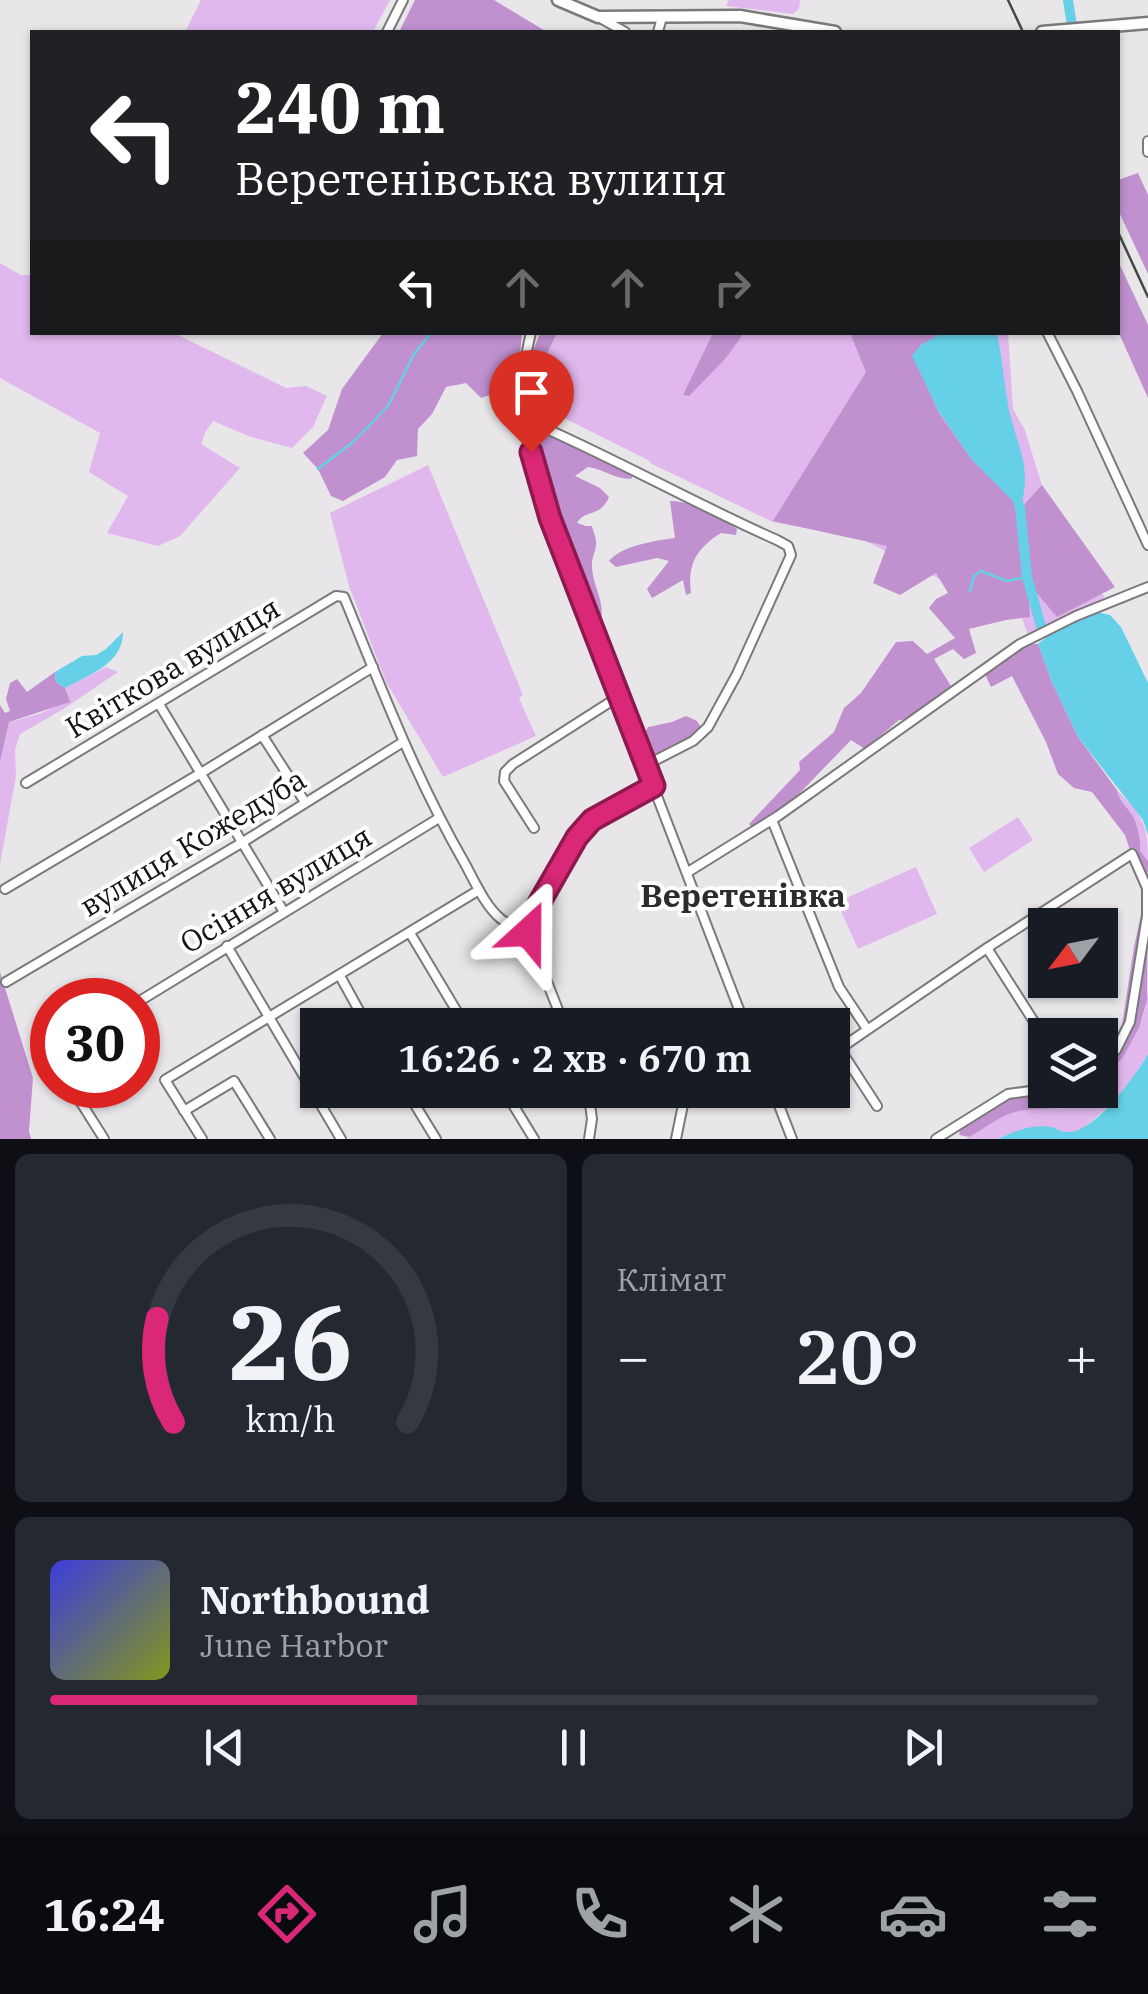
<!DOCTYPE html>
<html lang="uk">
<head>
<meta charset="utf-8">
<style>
  body { margin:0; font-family:"IBM Plex Serif",serif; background:#242831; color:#f1f3f6; height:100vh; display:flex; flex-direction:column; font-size:38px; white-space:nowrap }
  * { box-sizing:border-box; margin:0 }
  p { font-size:32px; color:#9ea1a6 }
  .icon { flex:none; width:55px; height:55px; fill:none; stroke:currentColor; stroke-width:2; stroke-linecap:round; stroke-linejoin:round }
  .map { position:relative; height:1139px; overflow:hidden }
  .drawer { display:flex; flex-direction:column; gap:15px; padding:15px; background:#0d0f14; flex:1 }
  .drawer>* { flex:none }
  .hud { position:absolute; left:30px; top:30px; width:1090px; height:305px; border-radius:0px; box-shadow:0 2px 8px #0004; background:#202124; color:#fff; overflow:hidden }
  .needle { width:65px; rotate:238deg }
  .controls { position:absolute; left:1028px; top:908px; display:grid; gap:20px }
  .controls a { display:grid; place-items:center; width:90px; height:90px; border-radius:0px; background:#171b24; box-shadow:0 2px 8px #0004; font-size:50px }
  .speed { position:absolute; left:30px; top:978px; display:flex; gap:20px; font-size:50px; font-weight:700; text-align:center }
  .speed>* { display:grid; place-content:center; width:130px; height:130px; border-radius:50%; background:#171b24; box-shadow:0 2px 8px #0004; line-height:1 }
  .speed .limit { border:15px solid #d22; background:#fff; color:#111 }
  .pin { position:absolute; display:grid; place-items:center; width:85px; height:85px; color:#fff; margin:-102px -42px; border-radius:50% 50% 50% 0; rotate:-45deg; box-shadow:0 0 10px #0007 }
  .pin .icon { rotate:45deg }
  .me { position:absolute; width:110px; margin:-55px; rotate:24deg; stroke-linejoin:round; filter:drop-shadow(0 0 8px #0008) }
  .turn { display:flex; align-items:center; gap:35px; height:210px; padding:0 40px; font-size:45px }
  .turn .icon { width:130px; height:130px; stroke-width:2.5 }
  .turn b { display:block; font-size:70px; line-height:85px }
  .lanes { display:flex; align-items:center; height:95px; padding:0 40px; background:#0003; justify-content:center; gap:50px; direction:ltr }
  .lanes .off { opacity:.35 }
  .big { font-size:75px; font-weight:600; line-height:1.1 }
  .drawer .card { flex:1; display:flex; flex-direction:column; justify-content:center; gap:15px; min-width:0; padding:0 35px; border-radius:15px; background:#242831 }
  .drawer .dial { align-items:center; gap:0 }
  .dial svg { height:260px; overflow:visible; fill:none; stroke:#363941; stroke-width:7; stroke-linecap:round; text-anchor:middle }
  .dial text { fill:#f1f3f6; stroke:none }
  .song { display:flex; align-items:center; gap:30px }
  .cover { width:120px; height:120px; border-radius:15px; background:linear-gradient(135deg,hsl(240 70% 55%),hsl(70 70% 35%)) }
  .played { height:10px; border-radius:5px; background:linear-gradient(90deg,#db2777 35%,#363941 35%) }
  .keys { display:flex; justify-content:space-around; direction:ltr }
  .heat { display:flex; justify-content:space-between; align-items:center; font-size:55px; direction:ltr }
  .drawer .tiles { flex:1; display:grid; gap:15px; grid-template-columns:1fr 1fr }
  .card:last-child { grid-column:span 2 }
  .trip { position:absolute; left:300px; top:1008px; width:550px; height:100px; border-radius:0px; background:#171b24; box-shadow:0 2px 8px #0004; font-weight:600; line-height:100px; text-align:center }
  .menu { display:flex; height:160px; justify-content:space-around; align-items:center; background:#090b0e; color:#9ea1a6 }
  .menu .icon { width:70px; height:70px }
  .menu .selected { color:#db2777 }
  .menu b { font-size:45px; color:#f1f3f6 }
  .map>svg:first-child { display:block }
  .green { fill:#e0b8ed }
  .forest { fill:#c090cf }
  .water { fill:#65d0e7 }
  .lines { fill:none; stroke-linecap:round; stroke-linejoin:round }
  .stream { stroke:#65d0e7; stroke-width:2.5 }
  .river { stroke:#65d0e7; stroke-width:10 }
  .minor-casing { stroke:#7b797b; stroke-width:12 }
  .major-casing { stroke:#7b797b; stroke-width:15 }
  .minor { stroke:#fff; stroke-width:8 }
  .major { stroke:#fff; stroke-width:10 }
  .rail { stroke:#464647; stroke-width:2.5 }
  .route-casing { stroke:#8e194d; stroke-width:25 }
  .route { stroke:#db2777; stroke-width:18 }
  .labels { text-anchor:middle; stroke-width:8; stroke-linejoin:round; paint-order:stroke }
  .street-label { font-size:30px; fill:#141415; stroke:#fff }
  .neighbourhood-label { font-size:32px; font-weight:bold; fill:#2d2b2d; stroke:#fff }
</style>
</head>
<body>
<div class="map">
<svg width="1148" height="1139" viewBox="0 0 1148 1139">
  <rect width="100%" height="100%" fill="#e8e6e9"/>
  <!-- green -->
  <g class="green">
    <path d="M201,0h189l-17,32h-188z"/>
    <path d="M729,0h71l-1,9 -6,5 -67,-8z"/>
    <path d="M0,263l21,12h11v57l142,1 112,55 20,-2 21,10 -14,31 -21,21 -41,-11 -38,-16 -8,12 -4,11 39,24 -60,68 -22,10 -51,-13 21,-37 -39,-24 11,-39 -100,-55z"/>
    <path d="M547,333h461l5,76 12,21 25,82 55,86 -77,37 -13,-37 -65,-11 -14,-10 -107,-55 -24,6 -32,-6 -123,-59v-2l-106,-53 -9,-15z"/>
    <path d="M428,465l95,230 -4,3 17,38 -93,41 -57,-95 -37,-96 -19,-73z"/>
    <path d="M106,667l12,5 -53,36 -45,26 -5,16 1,26 -16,88v-102l9,-40 30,-8 30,-13 -4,-13z"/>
    <path d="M1117,790c26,27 31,33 31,71l-8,-10c1,-11 -2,-23 -6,-33 -6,-11 -15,-16 -17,-28z"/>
    <path d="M1018,817l15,23 -49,32 -15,-24z"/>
    <path d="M916,867l21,47 -79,35 -21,-47z"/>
    <path d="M1148,992v62l-26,40 -40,36 -15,3 -18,-6 -20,1 -21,6 -10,5h-32c14,-9 35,-24 51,-28 36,-8 44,8 78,-21h5v-5c23,-29 44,-56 48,-93z"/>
  </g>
  <!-- forest -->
  <g class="forest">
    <path d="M415,0h79l53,32h-148z"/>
    <path d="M1138,173l10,22v79l-30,-64v-30z"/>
    <path d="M1118,261l30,64v73l-30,-67z"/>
    <path d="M383,333h139l-5,52 -36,13 -15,-15 -20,4 -14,27 -14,15 -1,27 -20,4 -12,17 -42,24 -12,-5 -13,-27 -15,-16 25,-23 14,-41z"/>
    <path d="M540,333h17l-24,49 -8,-10z"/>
    <path d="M713,333h31l-19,26 -36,37 -6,-1z"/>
    <path d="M850,333h92l-21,12 -8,11 26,57 33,47 49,48 21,-23 73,102 -58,30 -29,-34 2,34 -24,3 -37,9 7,24 -12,6 -11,-10 -19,10 17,27 -40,34h-12l-34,29 -14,-9 -57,59 -41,30 -4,-5 51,-54 -1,-8 35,-30 10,-24 17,-15 35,-51 17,-1 14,13 28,-16 -26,-30 7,-9 12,-6 -12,-20 -36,22 -27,-12 14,-37 -114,-25 93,-149z"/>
    <path d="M525,420l19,14 18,4 72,36 -3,5c-16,0 -28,-10 -43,-12l-13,9 25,12 9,9c-9,21 -24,12 -32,26l9,3h6c1,5 4,11 4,16 1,7 -5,16 -4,24 0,20 16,40 7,57h-5l-47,-121z"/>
    <path d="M670,501c19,-1 52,17 67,28l-1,6 -15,-2c-24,15 -34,31 -30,60l-5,2 -3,-15 -31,18 -5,-9 22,-28 -12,-3 -41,9 -7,-6c14,-16 45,-20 66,-23z"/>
    <path d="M1027,644h11l14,38 26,55 39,53c2,12 11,17 17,28 4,10 7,22 6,33l8,10 -1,139 -8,28 -16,29 -23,28v-21l22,-39 12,-78 11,-51 -20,-61 -33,-43 -18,-4 -16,-14 -12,-32 -34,-66 -21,11 -6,-13z"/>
    <path d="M55,672l1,10 9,6 5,14 -61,20 -9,40v-57l5,8 5,-2 -4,-12 4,-16 7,-4 10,13z"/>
    <path d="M686,716l11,5 5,8 -10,10 -40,18 -8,-10 -2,-9 6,-11 24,-5z"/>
    <path d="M0,924v48l33,106 -4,53 2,8h-31z"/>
    <path d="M1073,1090h22c-31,26 -41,15 -76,21 -17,3 -35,18 -50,26l-10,-2 3,-11 49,-32 25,-1 32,4z"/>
  </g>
  <!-- water -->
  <g class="water">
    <path d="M942,333h55c5,24 7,48 11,72 7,38 26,62 12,103l-48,-48 -33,-48 -27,-56 9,-11z"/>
    <path d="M1097,612l13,3 11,12 27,56v152l-5,-15 -65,-83 -26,-55 -14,-38 11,-9z"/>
    <path d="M123,632c0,32 -33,42 -58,56l-9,-6 -1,-10 27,-16 14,-1 10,-6z"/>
    <path d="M1148,1054v85h-150c15,-8 36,-15 53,-12 5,1 10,5 15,5 28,3 69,-56 82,-78z"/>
  </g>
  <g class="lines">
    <!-- stream -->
    <g class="stream">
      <path d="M318,469l35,-27 35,-36 26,-52 18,-22"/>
      <path d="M970,591l4,-15 7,-5 26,10 20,-4"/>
    </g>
    <!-- river -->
    <g class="river">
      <path d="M1068,0l5,32"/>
      <path d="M1016,495l4,13 7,69 14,49"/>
    </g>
    <!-- minor casing -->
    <g class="minor-casing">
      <g id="minor">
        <path d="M602,19l23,13"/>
        <path d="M387,32l16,-32"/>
        <path d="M658,32l4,-15"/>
        <path d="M1148,141v11"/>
        <path d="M531,332c-6,29 -13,56 -9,86l28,100 195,507"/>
        <path d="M1047,332l30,59 71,154"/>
        <path d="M522,418c87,37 169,84 255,122l11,6 3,9 -54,119 -29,53 -15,14 -47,24"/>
        <path d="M159,704l125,208"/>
        <path d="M262,735l43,67"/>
        <path d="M26,783l310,-187 8,1c37,90 71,180 120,265 10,18 21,44 37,57 10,8 17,7 28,2"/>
        <path d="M772,820l67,167 28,42"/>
        <path d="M534,828l-30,-47 1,-9 8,-8 105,-67"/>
        <path d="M688,872l90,-56 242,-172 56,-28 72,-29"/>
        <path d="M5,889l196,-116 172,-106"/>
        <path d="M410,933l55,92"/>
        <path d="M227,946l114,193"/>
        <path d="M987,948l58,91"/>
        <path d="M340,976l27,49"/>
        <path d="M6,982l237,-140 160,-100"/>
        <path d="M138,1002l301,-184"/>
        <path d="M564,1025l-33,-84 -2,-20 48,-84 15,-17 61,-34"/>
        <path d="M840,1049l37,57"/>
        <path d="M52,1054v3"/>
        <path d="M832,1054l155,-106 145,-94 15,34v28l-17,106 -14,28 -16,17"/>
        <path d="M70,1085l34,54"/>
        <path d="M406,1090l30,49"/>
        <path d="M504,1090l30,49"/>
        <path d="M588,1090l4,29 -3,20"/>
        <path d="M773,1090l19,49"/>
        <path d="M184,1111l50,-30 36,58"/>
        <path d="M202,1139l-37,-59 314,-190"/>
        <path d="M676,1139l10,-49"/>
        <path d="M936,1139l72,-45 37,-5"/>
      </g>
    </g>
    <!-- major casing -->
    <g class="major-casing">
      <g id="major">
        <path d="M558,0l40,17 142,-1 95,16"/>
        <path d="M1042,32l106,-9"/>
      </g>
    </g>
    <!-- minor -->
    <use href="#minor" class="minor"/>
    <!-- major -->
    <use href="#major" class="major"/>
    <!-- rail -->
    <g class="rail">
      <path d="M1008,0l15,32"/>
      <path d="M1118,232l30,65"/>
    </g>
  </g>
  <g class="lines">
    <!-- route casing -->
    <g class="route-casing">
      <path id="route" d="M528,932l1,-11 48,-84 15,-17 62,-34 -104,-268 -19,-66"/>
    </g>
    <!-- route -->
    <use href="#route" class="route"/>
  </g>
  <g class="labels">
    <!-- street labels -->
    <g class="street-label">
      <text transform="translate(173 668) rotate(-31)" y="10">Квіткова вулиця</text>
      <text transform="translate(193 843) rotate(-31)" y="10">вулиця Кожедуба</text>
      <text transform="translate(276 890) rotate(-31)" y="10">Осіння вулиця</text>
    </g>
    <!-- neighbourhood labels -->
    <g class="neighbourhood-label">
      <text x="743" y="907">Веретенівка</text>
    </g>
  </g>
</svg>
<div class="controls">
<a><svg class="needle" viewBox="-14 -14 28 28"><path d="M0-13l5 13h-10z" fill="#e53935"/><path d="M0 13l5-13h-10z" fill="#9ea1a6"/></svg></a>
<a><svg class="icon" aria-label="layers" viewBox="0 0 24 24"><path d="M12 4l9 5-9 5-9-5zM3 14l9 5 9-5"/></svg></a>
</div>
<div class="speed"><div class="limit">30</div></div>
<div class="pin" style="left:531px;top:452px;background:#d93025"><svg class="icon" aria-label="arrive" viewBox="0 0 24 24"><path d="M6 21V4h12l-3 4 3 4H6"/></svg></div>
<svg class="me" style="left:528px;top:932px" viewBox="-20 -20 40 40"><path d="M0-17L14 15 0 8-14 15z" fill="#db2777" stroke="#fff" stroke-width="4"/></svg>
<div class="trip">16:26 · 2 хв · 670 m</div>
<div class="hud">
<div class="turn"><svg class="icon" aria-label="left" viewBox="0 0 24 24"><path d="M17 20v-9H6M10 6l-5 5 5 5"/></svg><div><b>240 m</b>Веретенівська вулиця</div></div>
<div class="lanes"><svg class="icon" aria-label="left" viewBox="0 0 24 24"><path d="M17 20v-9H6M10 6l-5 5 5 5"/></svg><svg class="icon off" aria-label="ahead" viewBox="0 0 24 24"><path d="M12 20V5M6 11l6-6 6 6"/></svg><svg class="icon off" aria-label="ahead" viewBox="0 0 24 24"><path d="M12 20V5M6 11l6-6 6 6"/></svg><svg class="icon off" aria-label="right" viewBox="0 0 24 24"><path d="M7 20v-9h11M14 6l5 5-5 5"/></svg></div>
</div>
</div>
<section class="drawer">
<div class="tiles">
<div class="card dial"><svg viewBox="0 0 100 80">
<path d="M14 69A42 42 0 1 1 86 69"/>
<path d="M14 69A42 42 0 0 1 9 37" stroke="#db2777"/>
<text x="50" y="56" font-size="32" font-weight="700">26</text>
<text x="50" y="72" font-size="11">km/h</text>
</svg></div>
<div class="card"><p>Клімат</p>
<div class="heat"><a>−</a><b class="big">20°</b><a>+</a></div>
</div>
<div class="card">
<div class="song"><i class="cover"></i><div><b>Northbound</b><p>June Harbor</p></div></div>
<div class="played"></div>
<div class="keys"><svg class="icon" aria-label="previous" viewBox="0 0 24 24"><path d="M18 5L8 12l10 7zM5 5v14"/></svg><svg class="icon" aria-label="pause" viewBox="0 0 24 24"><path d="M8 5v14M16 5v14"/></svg><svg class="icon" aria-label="next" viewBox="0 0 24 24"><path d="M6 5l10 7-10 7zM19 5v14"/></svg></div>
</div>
</div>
</section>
<nav class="menu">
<b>16:24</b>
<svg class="icon selected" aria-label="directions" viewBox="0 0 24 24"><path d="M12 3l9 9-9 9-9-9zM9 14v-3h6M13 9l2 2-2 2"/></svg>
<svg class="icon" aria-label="music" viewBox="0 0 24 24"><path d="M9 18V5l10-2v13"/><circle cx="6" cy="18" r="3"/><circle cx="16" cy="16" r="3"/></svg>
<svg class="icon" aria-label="phone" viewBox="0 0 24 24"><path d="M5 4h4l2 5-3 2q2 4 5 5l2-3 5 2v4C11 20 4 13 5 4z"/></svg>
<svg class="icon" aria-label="climate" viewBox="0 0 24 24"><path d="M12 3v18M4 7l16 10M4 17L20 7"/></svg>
<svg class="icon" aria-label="car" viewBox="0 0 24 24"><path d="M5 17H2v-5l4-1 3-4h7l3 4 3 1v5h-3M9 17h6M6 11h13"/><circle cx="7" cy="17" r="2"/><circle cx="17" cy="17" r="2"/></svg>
<svg class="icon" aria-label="filters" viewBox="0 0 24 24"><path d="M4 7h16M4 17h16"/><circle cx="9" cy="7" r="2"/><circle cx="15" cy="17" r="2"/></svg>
</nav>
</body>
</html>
